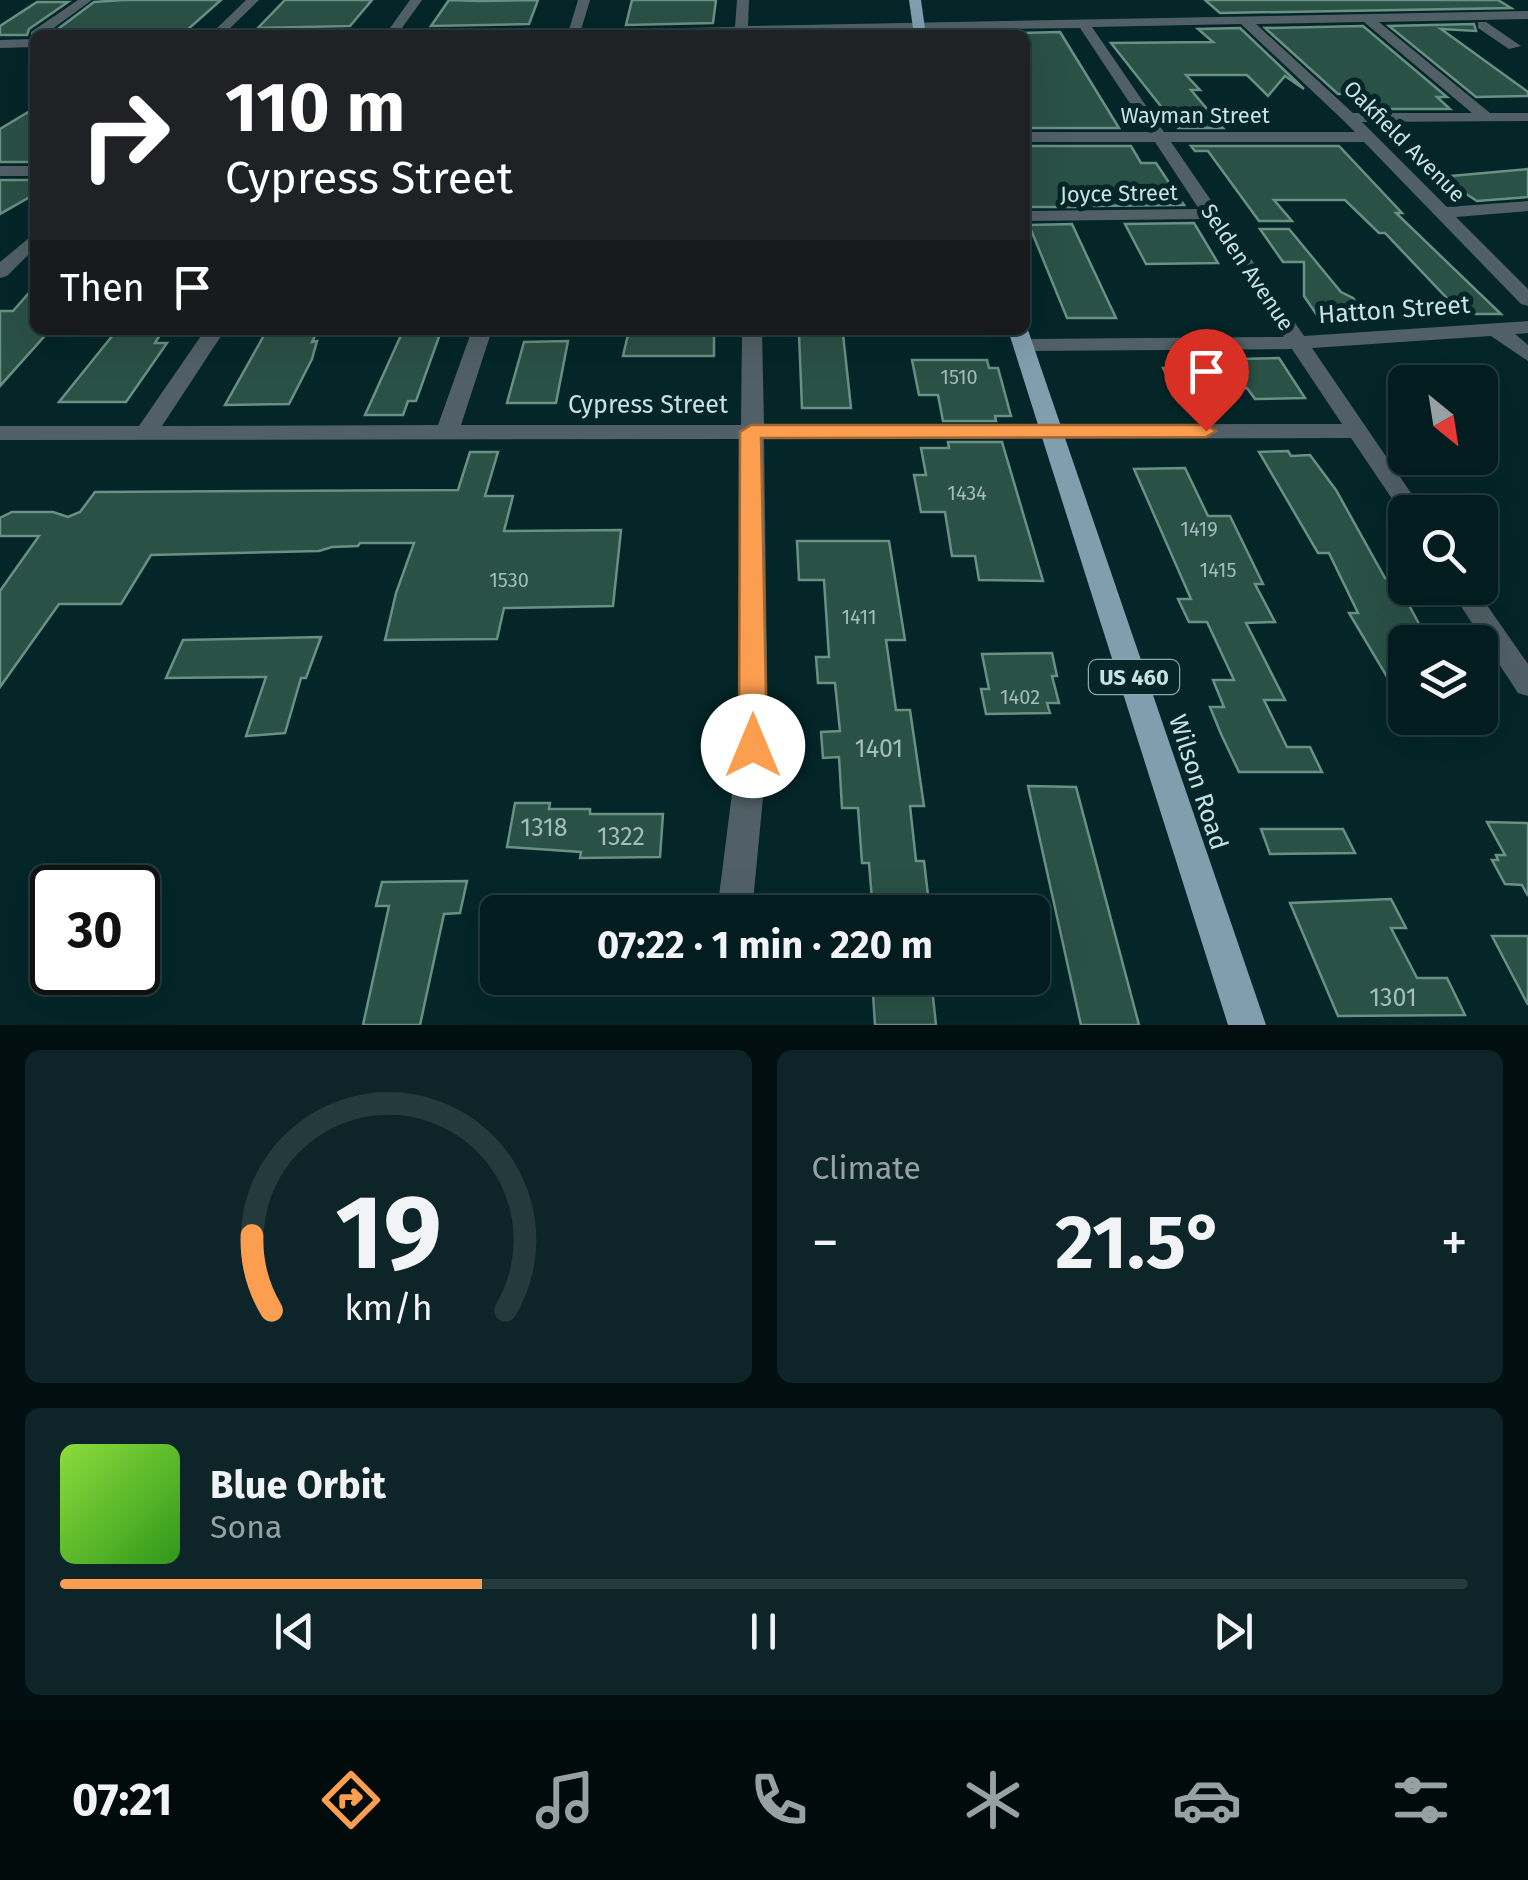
<!DOCTYPE html>
<html lang="en">
<head>
<meta charset="utf-8">
<style>
  body { margin:0; font-family:"Fira Sans",sans-serif; background:#0d2528; color:#f1f3f6; height:100vh; display:flex; flex-direction:column; font-size:38px; white-space:nowrap }
  * { box-sizing:border-box; margin:0 }
  p { font-size:32px; color:#97a1a4 }
  .icon { flex:none; width:55px; height:55px; fill:none; stroke:currentColor; stroke-width:2; stroke-linecap:round; stroke-linejoin:round }
  .map { position:relative; height:1025px; overflow:hidden }
  .details { display:flex; flex-direction:column; gap:25px; padding:25px; background:#020f11; flex:1 }
  .details>* { flex:none }
  .guide { position:absolute; left:30px; top:30px; width:1000px; height:305px; border-radius:15px; box-shadow:0 10px 40px #0002,0 0 0 2px #243a3d; background:#202124; color:#fff; overflow:hidden }
  .needle { width:65px; rotate:150deg }
  .controls { position:absolute; left:1388px; top:365px; display:grid; gap:20px }
  .controls a { display:grid; place-items:center; width:110px; height:110px; border-radius:15px; background:#031c1f; box-shadow:0 10px 40px #0002,0 0 0 2px #243a3d; font-size:50px }
  .speed { position:absolute; left:30px; top:865px; display:flex; gap:20px; font-size:50px; font-weight:700; text-align:center }
  .speed>* { display:grid; place-content:center; width:130px; height:130px; border-radius:50%; background:#031c1f; box-shadow:0 10px 40px #0002,0 0 0 2px #243a3d; line-height:1 }
  .speed .limit { border:5px solid #111; border-radius:15px; background:#fff; color:#111 }
  .pin { position:absolute; display:grid; place-items:center; width:85px; height:85px; color:#fff; margin:-102px -42px; border-radius:50% 50% 50% 0; rotate:-45deg; box-shadow:0 0 10px #0007 }
  .pin .icon { rotate:45deg }
  .me { position:absolute; width:110px; margin:-55px; rotate:0deg; stroke-linejoin:round; filter:drop-shadow(0 0 8px #0008) }
  .turn { display:flex; align-items:center; gap:35px; height:210px; padding:0 30px; font-size:45px }
  .turn .icon { width:130px; height:130px; stroke-width:2.5 }
  .turn b { display:block; font-size:70px; line-height:85px }
  .then { display:flex; align-items:center; height:95px; padding:0 30px; background:#0003; gap:20px; font-size:38px }
  .big { font-size:75px; font-weight:700; line-height:1.1 }
  .details .widget { flex:1; display:flex; flex-direction:column; justify-content:center; gap:15px; min-width:0; padding:0 35px; border-radius:15px; background:#0d2528 }
  .details .dial { align-items:center; gap:0 }
  .dial svg { height:260px; overflow:visible; fill:none; stroke:#243a3d; stroke-width:7; stroke-linecap:round; text-anchor:middle }
  .dial text { fill:#f1f3f6; stroke:none }
  .song { display:flex; align-items:center; gap:30px }
  .cover { width:120px; height:120px; border-radius:15px; background:linear-gradient(135deg,hsl(90 70% 55%),hsl(110 70% 35%)) }
  .played { height:10px; border-radius:5px; background:linear-gradient(90deg,#fb9e50 30%,#243a3d 30%) }
  .keys { display:flex; justify-content:space-around; direction:ltr }
  .heat { display:flex; justify-content:space-between; align-items:center; font-size:55px; direction:ltr }
  .details .tiles { flex:1; display:grid; gap:25px; grid-template-columns:1fr 1fr }
  .widget:last-child { grid-column:span 2 }
  .trip { position:absolute; left:480px; top:895px; width:570px; height:100px; border-radius:15px; background:#031c1f; box-shadow:0 10px 40px #0002,0 0 0 2px #243a3d; font-weight:700; line-height:100px; text-align:center }
  .menu { display:flex; height:160px; justify-content:space-around; align-items:center; background:#010b0c; color:#97a1a4 }
  .menu .icon { width:70px; height:70px }
  .menu .on { color:#fb9e50 }
  .menu b { font-size:45px; color:#f1f3f6 }
  .map>svg:first-child { display:block }
  .building { fill:#2a5146; stroke:#689083; stroke-width:2.5 }
  .lines { fill:none; stroke-linecap:round; stroke-linejoin:round }
  .minor { fill:#516067; fill-rule:evenodd }
  .major { fill:#809eae; fill-rule:evenodd }
  .route { fill:#fb9e50; stroke:#a36734; stroke-width:2.5 }
  .labels { text-anchor:middle; stroke-width:10; stroke-linejoin:round; paint-order:stroke }
  .number-label { font-size:20px; fill:#a2bdbb }
  .far-street-label { font-size:22px; fill:#cae1e2; stroke:#042629 }
  .shield { fill:#042629; stroke:#8fa9aa; stroke-width:2.5 }
  .shield-label { font-size:22px; font-weight:bold; fill:#cae1e2 }
  .street-label { font-size:25px; fill:#cae1e2; stroke:#042629 }
  .near-number-label { font-size:25px; fill:#a2bdbb }
</style>
</head>
<body>
<div class="map">
<svg width="1528" height="1025" viewBox="0 0 1528 1025">
  <rect width="100%" height="100%" fill="#042629"/>
  <!-- building -->
  <g class="building">
    <path d="M123,0h98l-35,31 -136,4 44,-33z"/>
    <path d="M285,0h87l-22,26 -92,2z"/>
    <path d="M449,0l31,1 58,-1 -9,24 -98,2z"/>
    <path d="M632,0h84l-3,23 -87,2z"/>
    <path d="M1205,0h293l13,8 -291,5z"/>
    <path d="M37,2h31l-39,27 -2,6h-27v-9z"/>
    <path d="M1474,24l2,7 -35,-2 87,63v4l-52,1 -87,-71z"/>
    <path d="M1363,26l84,71h-10l13,12h-68l-18,-16 -26,1 -73,-66z"/>
    <path d="M1240,28l64,61 -19,-13 -17,20 -21,-21h-61l14,15h-9l32,38h-45l-67,-85 102,-1 -15,-13z"/>
    <path d="M1060,32l24,39 35,57h-94v-93l-5,-2z"/>
    <path d="M35,108v54h-35v-33z"/>
    <path d="M1025,146h106l10,17h15l28,42 -90,1 -2,-3 -7,4h-60z"/>
    <path d="M1191,146h148l63,67h-6l105,101h-39l-77,-81h-6l-34,-33h-71l18,21h-33l-51,-70h-13z"/>
    <path d="M1528,169v28l-51,4 -37,-24z"/>
    <path d="M0,180h35v14l-35,20z"/>
    <path d="M1194,223l24,40 -72,1 -21,-40z"/>
    <path d="M1072,224l13,28 31,66h-49l-38,-93z"/>
    <path d="M1260,229h29l52,63 12,6 17,23 -47,3 -19,-28v-34h-21z"/>
    <path d="M35,286v44h15l-50,56v-75h13z"/>
    <path d="M117,330h46l-8,13h12l-41,59h-67z"/>
    <path d="M267,330h51l-6,12 5,-1 -5,18 -23,45 -64,1z"/>
    <path d="M629,330h76v4h9v22h-91z"/>
    <path d="M402,333l38,1 -24,67h-8l-5,14h-38z"/>
    <path d="M799,334h44l8,74h-49z"/>
    <path d="M568,341l-12,62h-49l17,-61z"/>
    <path d="M1279,358l26,40 -50,1 -8,-11 -44,1 -17,-29z"/>
    <path d="M912,360h75l2,8h9l13,48h-16l1,5h-53l-5,-26h-19z"/>
    <path d="M1163,368h26l15,29 -26,1z"/>
    <path d="M948,442h54l41,139 -64,-1 -4,-24h-23l-7,-44h-24l-7,-37h12l-5,-27h28z"/>
    <path d="M1288,451l3,5 19,-1 26,35 49,88 10,1 30,56 -20,1v71l-56,-94h9l-29,-60h-11l-59,-101z"/>
    <path d="M470,452h28l-13,44h28l-9,35 117,-1 -8,76 -109,2 -7,31 -112,1 11,-47 18,-50h-54l-2,3 -26,1 -13,4 -168,4 -30,49h-62l-59,83v-96l39,-55h-39v-18l12,-6h41l15,5 12,-5 15,-20 363,-2z"/>
    <path d="M1185,468l23,48h22l33,68h-8l20,38 -29,1 39,77h-21l23,47h23l12,25h-83l-18,-38 -11,-27h14l-11,-27h21l-27,-58h-18l-11,-23h13l-57,-130z"/>
    <path d="M797,541h92l16,99h-19l10,70h14l14,96h-14l6,55h8l6,51h-57l-4,-49h-7l-4,-55h-16l-3,-51 -16,1 -2,-26 19,-1 -5,-48h-17l-2,-26h13l-5,-77h-25z"/>
    <path d="M321,637l-15,41h-5l-16,55 -39,3 20,-59 -100,1 17,-38z"/>
    <path d="M1052,653l5,23h-5l7,27h-12l3,10 -64,1 -5,-25h8l-7,-35z"/>
    <path d="M1028,786l48,1 63,238h-58z"/>
    <path d="M515,803h35l-1,6h41v5h73l-3,43 -80,1 1,-6 -74,-5z"/>
    <path d="M1487,822l41,1v73l-6,-11 -17,-1 -13,-24h6l-2,-5h9z"/>
    <path d="M1261,829h82l12,24 -85,1z"/>
    <path d="M467,881l-7,32 -16,1 -24,111h-57l26,-119h-13l6,-24z"/>
    <path d="M1391,899l15,29h-15l26,50h30l18,37 -127,1 -48,-113z"/>
    <path d="M1492,936h36v69z"/>
    <path d="M872,978h59l5,47h-61z"/>
  </g>
  <g class="lines">
    <!-- minor -->
    <g class="minor">
      <path d="M78,0h14l-48,35 -13,3v-6z"/>
      <path d="M246,0h13l-36,35h-13z"/>
      <path d="M410,0h12l-25,35h-12z"/>
      <path d="M578,0h12l-9,30 154,-3 2,-27h12l-1,26 780,-15v8l-149,3 111,91h38v8l-166,1 85,85 81,-6v10l-72,6 72,72v17l-7,-2 -157,-162h-193l133,194 224,-15v12l-13,1 13,11v16l-37,-25 -179,12 112,164h-19v6l-54,-80 -587,1 4,307 -16,166h-35l21,-166 3,-307 -741,1v-14h139l66,-96h20l-63,96 276,-1 34,-95h20l-31,95h280l1,-95h20l2,95 578,-1 -50,-75 -269,2 -10,-6 10,-6 261,-2 -78,-118 -181,2v-10l174,-2 -44,-67h-130v-10h124l-69,-104 -583,7 6,-4 66,-1zM1364,22l108,91h-119l-97,-89zM1241,24l103,97 11,11h-191l-72,-105z"/>
      <path d="M1478,22h8l35,24 -12,3 -31,-21z"/>
      <path d="M35,39v8l-35,1v-8z"/>
      <rect x="0" y="166" width="35" height="10"/>
      <path d="M35,233v15l-28,28 -7,2v-16z"/>
      <path d="M1449,588h26l53,76v32l-10,-3z"/>
    </g>
    <!-- major -->
    <g class="major">
      <path d="M909,0h12l5,35h-12z"/>
      <path d="M1025,326l3,4 238,695h-38l-220,-695h17z"/>
    </g>
  </g>
  <!-- route -->
  <path class="route" d="M751,425h455l10,6 -10,6 -445,1 6,308 -4,8 -10,3 -10,-3 -4,-8 1,-314z"/>
  <g class="labels">
    <!-- number labels -->
    <g class="number-label">
      <text x="959" y="384">1510</text>
      <text x="967" y="500">1434</text>
      <text x="1199" y="536">1419</text>
      <text x="1218" y="577">1415</text>
      <text x="509" y="587">1530</text>
      <text x="859" y="624">1411</text>
      <text x="1020" y="704">1402</text>
    </g>
    <!-- far-street labels -->
    <g class="far-street-label">
      <text x="1195" y="123">Wayman Street</text>
      <text transform="translate(1405 141) rotate(45)" y="8">Oakfield Avenue</text>
      <text transform="translate(1119 193) rotate(-1)" y="8">Joyce Street</text>
      <text transform="translate(1248 267) rotate(56)" y="8">Selden Avenue</text>
    </g>
    <!-- shield labels -->
    <rect class="shield" x="1089" y="660" width="90" height="34" rx="8"/>
    <g class="shield-label">
      <text x="1134" y="685">US 460</text>
    </g>
    <!-- street labels -->
    <g class="street-label">
      <text transform="translate(1394 309) rotate(-4)" y="9">Hatton Street</text>
      <text x="648" y="413">Cypress Street</text>
      <text transform="translate(1199 782) rotate(72)" y="9">Wilson Road</text>
    </g>
    <!-- near-number labels -->
    <g class="near-number-label">
      <text x="879" y="757">1401</text>
      <text x="544" y="836">1318</text>
      <text x="621" y="845">1322</text>
      <text x="1393" y="1006">1301</text>
    </g>
  </g>
</svg>
<div class="controls">
<a><svg class="needle" viewBox="-14 -14 28 28"><path d="M0-13l5 13h-10z" fill="#e53935"/><path d="M0 13l5-13h-10z" fill="#97a1a4"/></svg></a>
<a><svg class="icon" aria-label="search" viewBox="0 0 24 24"><circle cx="10" cy="10" r="6"/><path d="M15 15l6 6"/></svg></a>
<a><svg class="icon" aria-label="layers" viewBox="0 0 24 24"><path d="M12 4l9 5-9 5-9-5zM3 14l9 5 9-5"/></svg></a>
</div>
<div class="speed"><div class="limit">30</div></div>
<div class="pin" style="left:1206px;top:431px;background:#d93025"><svg class="icon" aria-label="arrive" viewBox="0 0 24 24"><path d="M6 21V4h12l-3 4 3 4H6"/></svg></div>
<svg class="me" style="left:753px;top:746px" viewBox="-20 -20 40 40"><circle r="19" fill="#fff"/><path d="M0-13L10 11 0 6-10 11z" fill="#fb9e50"/></svg>
<div class="trip">07:22 · 1 min · 220 m</div>
<div class="guide">
<div class="turn"><svg class="icon" aria-label="right" viewBox="0 0 24 24"><path d="M7 20v-9h11M14 6l5 5-5 5"/></svg><div><b>110 m</b>Cypress Street</div></div>
<div class="then">Then<svg class="icon" aria-label="arrive" viewBox="0 0 24 24"><path d="M6 21V4h12l-3 4 3 4H6"/></svg></div>
</div>
</div>
<section class="details">
<div class="tiles">
<div class="widget dial"><svg viewBox="0 0 100 80">
<path d="M14 69A42 42 0 1 1 86 69"/>
<path d="M14 69A42 42 0 0 1 8 46" stroke="#fb9e50"/>
<text x="50" y="56" font-size="32" font-weight="700">19</text>
<text x="50" y="72" font-size="11">km/h</text>
</svg></div>
<div class="widget"><p>Climate</p>
<div class="heat"><a>−</a><b class="big">21.5°</b><a>+</a></div>
</div>
<div class="widget">
<div class="song"><i class="cover"></i><div><b>Blue Orbit</b><p>Sona</p></div></div>
<div class="played"></div>
<div class="keys"><svg class="icon" aria-label="previous" viewBox="0 0 24 24"><path d="M18 5L8 12l10 7zM5 5v14"/></svg><svg class="icon" aria-label="pause" viewBox="0 0 24 24"><path d="M8 5v14M16 5v14"/></svg><svg class="icon" aria-label="next" viewBox="0 0 24 24"><path d="M6 5l10 7-10 7zM19 5v14"/></svg></div>
</div>
</div>
</section>
<nav class="menu">
<b>07:21</b>
<svg class="icon on" aria-label="directions" viewBox="0 0 24 24"><path d="M12 3l9 9-9 9-9-9zM9 14v-3h6M13 9l2 2-2 2"/></svg>
<svg class="icon" aria-label="music" viewBox="0 0 24 24"><path d="M9 18V5l10-2v13"/><circle cx="6" cy="18" r="3"/><circle cx="16" cy="16" r="3"/></svg>
<svg class="icon" aria-label="phone" viewBox="0 0 24 24"><path d="M5 4h4l2 5-3 2q2 4 5 5l2-3 5 2v4C11 20 4 13 5 4z"/></svg>
<svg class="icon" aria-label="climate" viewBox="0 0 24 24"><path d="M12 3v18M4 7l16 10M4 17L20 7"/></svg>
<svg class="icon" aria-label="car" viewBox="0 0 24 24"><path d="M5 17H2v-5l4-1 3-4h7l3 4 3 1v5h-3M9 17h6M6 11h13"/><circle cx="7" cy="17" r="2"/><circle cx="17" cy="17" r="2"/></svg>
<svg class="icon" aria-label="filters" viewBox="0 0 24 24"><path d="M4 7h16M4 17h16"/><circle cx="9" cy="7" r="2"/><circle cx="15" cy="17" r="2"/></svg>
</nav>
</body>
</html>
